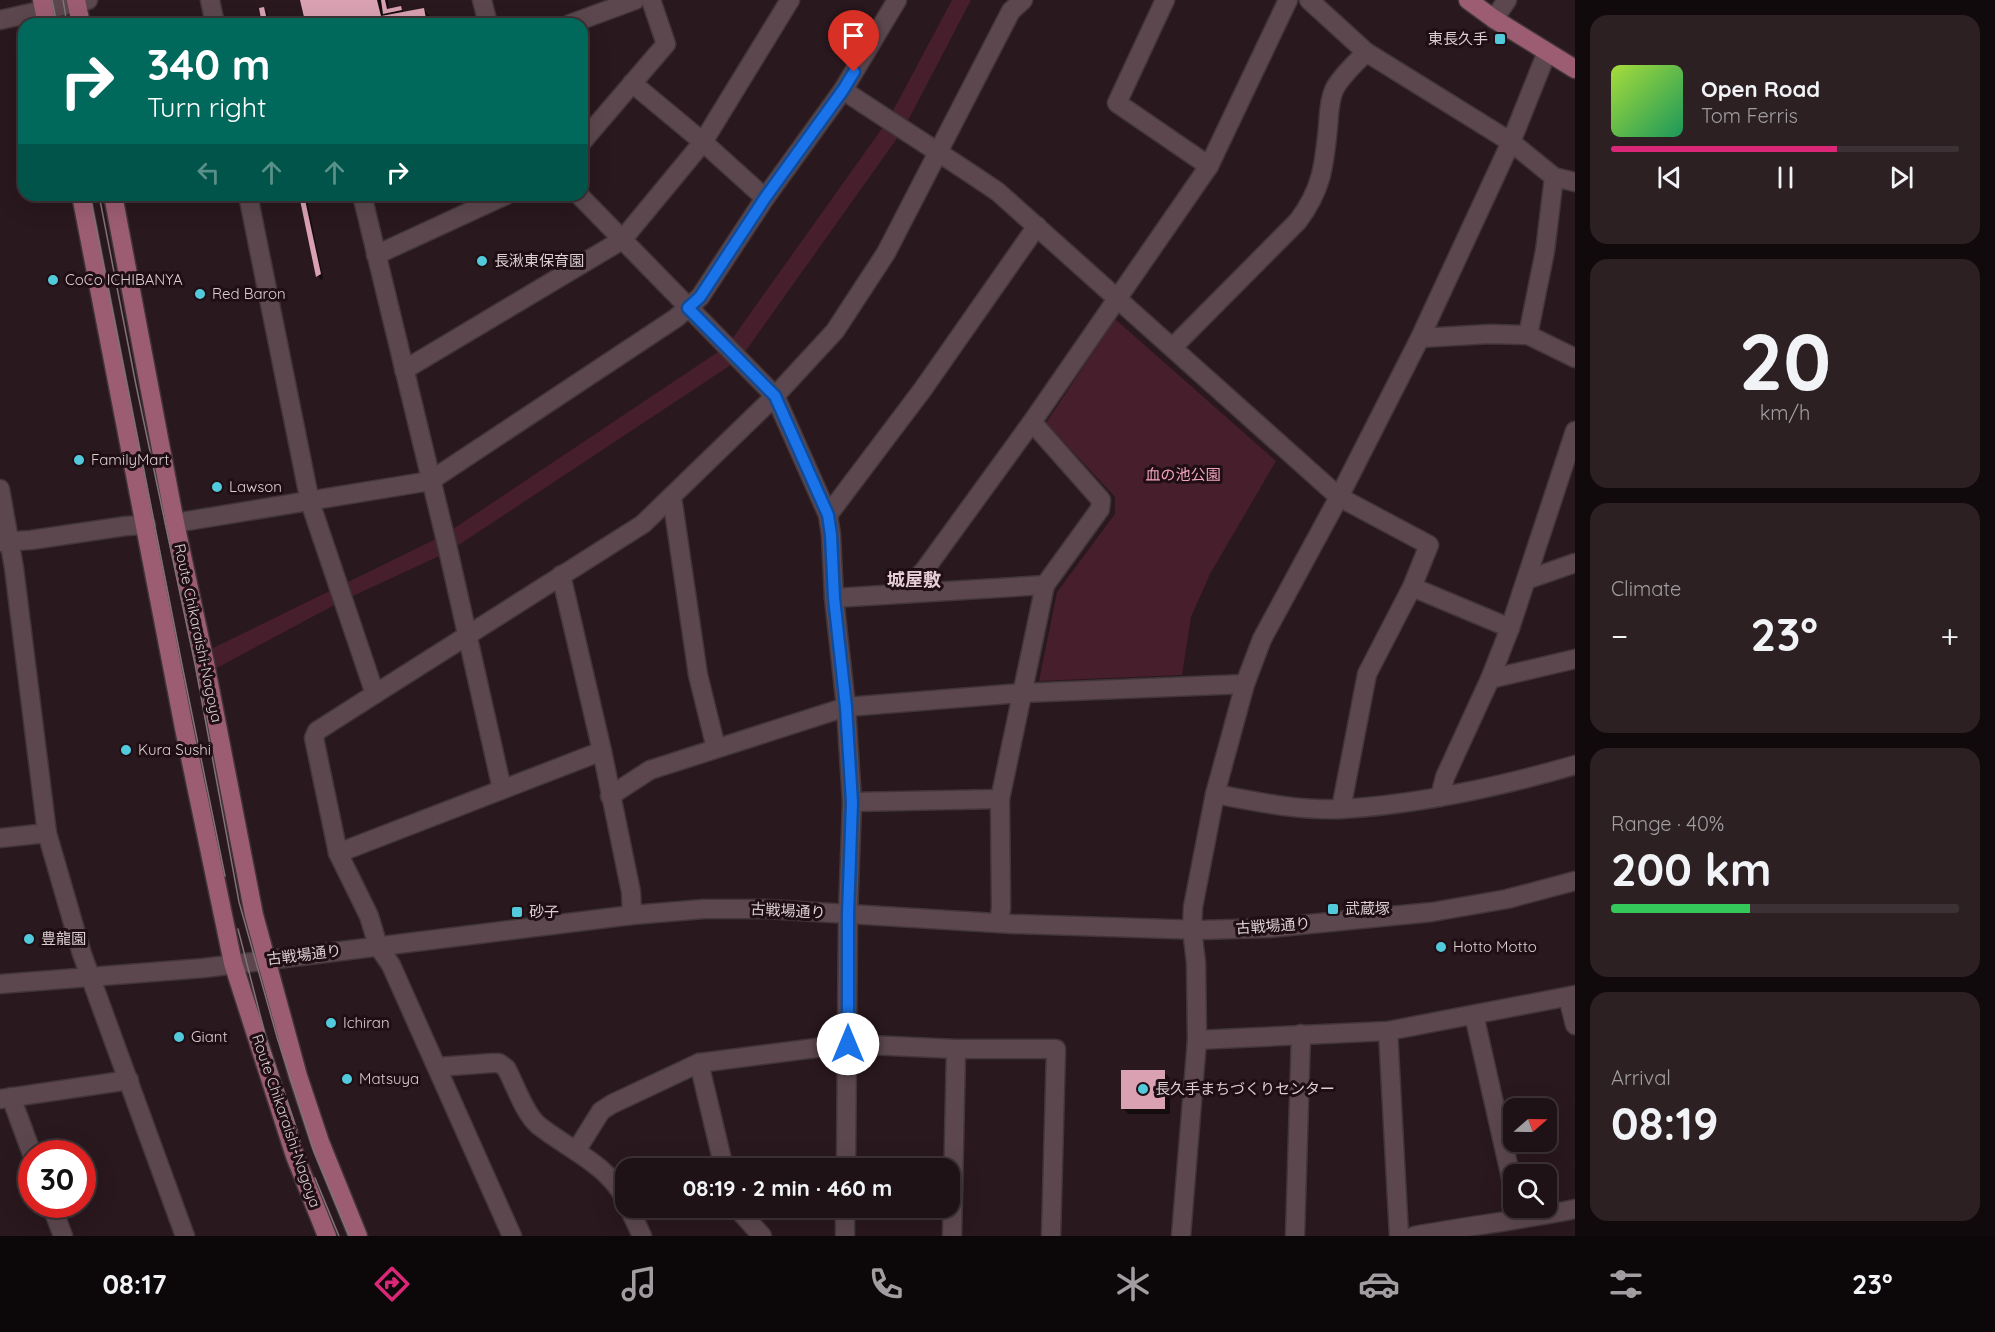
<!DOCTYPE html>
<html lang="en">
<head>
<meta charset="utf-8">
<style>
  body { margin:0; font-family:Quicksand,"Noto Sans JP",sans-serif; background:#2c2023; color:#f1f3f6; height:100vh; display:flex; flex-direction:column; font-size:22px; white-space:nowrap }
  * { box-sizing:border-box; margin:0 }
  p { font-size:20px; color:#a19ea1 }
  .icon { flex:none; width:33px; height:33px; fill:none; stroke:currentColor; stroke-width:2; stroke-linecap:round; stroke-linejoin:round }
  .map { position:relative; flex:1; overflow:hidden }
  .details { display:flex; flex-direction:column; gap:15px; padding:15px; background:#110a0c; width:420px }
  .details>* { flex:none }
  .top-card { position:absolute; left:18px; top:18px; width:570px; height:183px; border-radius:18px; box-shadow:0 6px 24px #0002,0 0 0 2px #3c3235; background:#00695c; color:#fff; overflow:hidden }
  .needle { width:39px; rotate:70deg }
  .tools { position:absolute; left:1503px; top:1098px; display:grid; gap:12px }
  .tools a { display:grid; place-items:center; width:54px; height:54px; border-radius:12px; background:#1f1216; box-shadow:0 6px 24px #0002,0 0 0 2px #3c3235; font-size:30px }
  .speed { position:absolute; left:18px; top:1140px; display:flex; gap:12px; font-size:30px; font-weight:700; text-align:center }
  .speed>* { display:grid; place-content:center; width:78px; height:78px; border-radius:50%; background:#1f1216; box-shadow:0 6px 24px #0002,0 0 0 2px #3c3235; line-height:1 }
  .speed .limit { border:9px solid #d22; background:#fff; color:#111 }
  .pin { position:absolute; display:grid; place-items:center; width:51px; height:51px; color:#fff; margin:-62px -26px; border-radius:50% 50% 50% 0; rotate:-45deg; box-shadow:0 0 6px #0007 }
  .pin .icon { rotate:45deg }
  .me { position:absolute; width:66px; margin:-33px; rotate:0deg; stroke-linejoin:round; filter:drop-shadow(0 0 4px #0008) }
  .turn { display:flex; align-items:center; gap:21px; height:126px; padding:0 30px; font-size:27px }
  .turn .icon { width:78px; height:78px; stroke-width:2.5 }
  .turn b { display:block; font-size:42px; line-height:51px }
  .lanes { display:flex; align-items:center; height:57px; padding:0 30px; background:#0003; justify-content:center; gap:30px; direction:ltr }
  .lanes .off { opacity:.35 }
  .big { font-size:45px; font-weight:700; line-height:1.1 }
  .details .card { flex:1; display:flex; flex-direction:column; justify-content:center; gap:9px; min-width:0; padding:0 21px; border-radius:18px; background:#2c2023 }
  .details .dial { align-items:center; gap:0 }
  .dial b { font-size:78px; line-height:1 }
  .song { display:flex; align-items:center; gap:18px }
  .cover { width:72px; height:72px; border-radius:9px; background:linear-gradient(135deg,hsl(80 70% 55%),hsl(150 70% 35%)) }
  .played { height:6px; border-radius:3px; background:linear-gradient(90deg,#db2777 65%,#3c3235 65%) }
  .keys { display:flex; justify-content:space-around; direction:ltr }
  .heat { display:flex; justify-content:space-between; align-items:center; font-size:33px; direction:ltr }
  .charge { height:9px; border-radius:4px; background:linear-gradient(90deg,#34c759 40%,#3c3235 0) }
  .trip { position:absolute; left:615px; top:1158px; width:345px; height:60px; border-radius:18px; background:#1f1216; box-shadow:0 6px 24px #0002,0 0 0 2px #3c3235; font-weight:700; line-height:60px; text-align:center }
  .dock { display:flex; height:96px; justify-content:space-around; align-items:center; background:#0c0709; color:#a19ea1 }
  .dock .icon { width:42px; height:42px }
  .dock .selected { color:#db2777 }
  .dock b { font-size:27px; color:#f1f3f6 }
  main { display:flex; flex:1; min-height:0 }
  .map>svg:first-child { display:block }
  .green { fill:#461e2c }
  .shadow { fill:#0007 }
  .building { fill:#d9a1b2 }
  .lines { fill:none; stroke-linecap:round; stroke-linejoin:round }
  .minor-casing { stroke:#413538; stroke-width:21 }
  .major-casing { stroke:#413538; stroke-width:21 }
  .minor { stroke:#5c474e; stroke-width:18 }
  .major { stroke:#9c5d73; stroke-width:18 }
  .tram { stroke:#807276; stroke-width:1.5 }
  .route-casing { stroke:#114b97; stroke-width:15 }
  .route { stroke:#1a73e8; stroke-width:10 }
  .poi-dot { fill:#53cadc; stroke:#1f0f14; stroke-width:2 }
  .labels { text-anchor:middle; stroke-width:6; stroke-linejoin:round; paint-order:stroke }
  .poi-label { font-size:15px; fill:#dbcfd2; stroke:#1f0f14; text-anchor:start }
  .park-label { font-size:15px; fill:#f3a3bd; stroke:#1f0f14 }
  .street-label { font-size:15px; fill:#dbcfd2; stroke:#1f0f14 }
  .quarter-label { font-size:18px; font-weight:bold; fill:#e7cdd5; stroke:#1f0f14 }
</style>
</head>
<body>
<main>
<div class="map">
<svg width="1575" height="1236" viewBox="0 0 1575 1236">
  <rect width="100%" height="100%" fill="#29181d"/>
  <!-- green -->
  <g class="green">
    <path d="M952,0h19l-68,130 -163,229 -292,193 -106,49 -129,69 -4,-20 235,-115 283,-189 161,-226z"/>
    <path d="M1115,319l161,142 -66,113 -19,43 -9,58 -143,6 18,-89 58,-78v-17l-69,-74z"/>
  </g>
  <!-- shadow -->
  <g class="shadow">
    <path d="M302,0h86l1,10 11,-2 5,5 18,-4 8,8 2,7h-123l-4,-7z"/>
    <path d="M264,8l3,4 3,12h-6z"/>
    <path d="M301,195h5l17,83 -2,2 -3,-4z"/>
    <path d="M1164,1072l6,6v36h-42l-5,-6z"/>
  </g>
  <!-- building -->
  <g class="building">
    <path d="M300,0h77l4,16 43,-8 3,16h-119l-2,-7h-2z"/>
    <path d="M381,0h4l2,9 14,-3 1,4 -19,4z"/>
    <path d="M264,7l4,17h-6l-3,-16z"/>
    <path d="M299,195h5l17,79 -5,3z"/>
    <rect x="1121" y="1070" width="44" height="39"/>
  </g>
  <g class="lines">
    <!-- minor casing -->
    <g class="minor-casing">
      <g id="minor">
        <path d="M210,0l5,24"/>
        <path d="M482,0l6,24"/>
        <path d="M1165,0l-48,103 92,63"/>
        <path d="M1309,0l57,52 145,90 43,35 21,5"/>
        <path d="M1494,19l13,-19"/>
        <path d="M0,20l88,-20"/>
        <path d="M570,24l65,-24"/>
        <path d="M632,83l71,59 62,56"/>
        <path d="M843,90c52,35 104,67 155,102l341,305 90,48 -17,42 -45,87 -26,135"/>
        <path d="M582,142l84,-98 -15,-44"/>
        <path d="M248,195l62,307 65,192 -58,37 -3,7 24,115 31,63 9,30 13,19 121,271"/>
        <path d="M362,195l85,350 55,244"/>
        <path d="M579,195l196,201 53,119 3,20 3,63 12,109 6,95 -4,112 -2,254"/>
        <path d="M376,255l130,-60"/>
        <path d="M1528,335l17,-84 9,-74"/>
        <path d="M1420,338l70,-4 38,1 47,23"/>
        <path d="M1173,347l125,-126c24,-32 26,-55 30,-94 1,-12 1,-26 6,-37 5,-12 23,-28 32,-38"/>
        <path d="M404,370l218,-130 81,-98 87,-142"/>
        <path d="M0,489l14,79 33,265 35,121 103,282"/>
        <path d="M672,497l26,178 18,73"/>
        <path d="M828,515l95,-126 114,-163"/>
        <path d="M175,523l255,-42 246,-163 24,-21 65,-99 78,-108 54,-90"/>
        <path d="M0,542l31,-2 95,-14 20,-1"/>
        <path d="M561,575l41,176 29,141 1,23"/>
        <path d="M1526,580l49,-17"/>
        <path d="M1412,587l98,41"/>
        <path d="M905,593l21,-25 106,-146 177,-256 79,-166"/>
        <path d="M834,598l211,-13"/>
        <path d="M1490,679l85,-20"/>
        <path d="M375,694l268,-170 132,-128 60,-65 51,-78 125,-242 12,-11"/>
        <path d="M1215,794c42,8 85,17 127,15 79,-5 157,-22 233,-44"/>
        <path d="M610,796l40,-26 196,-63 176,-14 223,-9"/>
        <path d="M1440,797l5,-20 45,-98 20,-51 65,-197"/>
        <path d="M852,802l148,-3"/>
        <path d="M0,838l47,-5"/>
        <path d="M338,853l264,-102"/>
        <path d="M999,923l2,-15 -1,-109 45,-214 55,-76 1,-9 -69,-78"/>
        <path d="M0,984l204,-16 428,-53 72,-6h63l246,15 188,6 68,-2 163,-16 75,-13 68,-18"/>
        <path d="M1568,997l7,28"/>
        <path d="M1474,1015l40,176"/>
        <path d="M1388,1031l11,205"/>
        <path d="M1197,1040l191,-9 187,-36"/>
        <path d="M699,1063l25,105"/>
        <path d="M437,1067l55,-4h7l7,5c9,16 18,45 32,57 30,24 71,40 88,76"/>
        <path d="M11,1097l21,57"/>
        <path d="M0,1099l129,-19"/>
        <path d="M576,1151l25,-40 11,-7 87,-41 148,-19 109,5h100l-5,187"/>
        <path d="M51,1204l12,32"/>
        <path d="M629,1208l13,28"/>
        <path d="M737,1208l25,28"/>
        <path d="M845,1236v-28"/>
        <path d="M952,1236l4,-187"/>
        <path d="M1181,1236l16,-196 -1,-77 -4,-34 1,-22 22,-113 30,-110 17,-45 77,-142 81,-159 91,-196 36,-90"/>
        <path d="M1295,1236l6,-202"/>
        <path d="M1414,1236c53,-10 107,-16 161,-27"/>
      </g>
    </g>
    <!-- major casing -->
    <g class="major-casing">
      <g id="major">
        <path d="M42,0l5,24"/>
        <path d="M76,0l5,24"/>
        <path d="M1468,0l26,19 81,50"/>
        <path d="M81,195l103,533 49,235 62,193 32,80"/>
        <path d="M113,195l62,328 30,140 49,252 44,161 22,66 38,94"/>
      </g>
    </g>
    <!-- minor -->
    <use href="#minor" class="minor"/>
    <!-- major -->
    <use href="#major" class="major"/>
    <!-- tram -->
    <g class="tram">
      <path d="M52,0l5,24"/>
      <path d="M63,0l4,24"/>
      <path d="M90,195l93,475 42,206"/>
      <path d="M99,195l37,190 59,279 44,238 38,135 37,115 35,84"/>
      <path d="M238,929l29,113 30,88"/>
      <path d="M315,1178l24,58"/>
    </g>
  </g>
  <g class="lines">
    <!-- route casing -->
    <g class="route-casing">
      <path id="route" d="M848,1044v-130l4,-112 -6,-95 -12,-109 -3,-63 -3,-20 -53,-119 -87,-88 12,-11 65,-99 78,-108 11,-18"/>
    </g>
    <!-- route -->
    <use href="#route" class="route"/>
  </g>
  <!-- markers -->
  <g class="poi-dot">
    <rect x="1494" y="33" width="12" height="12" rx="3"/>
    <circle cx="482" cy="261" r="6"/>
    <circle cx="53" cy="280" r="6"/>
    <circle cx="200" cy="294" r="6"/>
    <circle cx="79" cy="460" r="6"/>
    <circle cx="217" cy="487" r="6"/>
    <circle cx="126" cy="750" r="6"/>
    <rect x="1327" y="903" width="12" height="12" rx="3"/>
    <rect x="511" y="906" width="12" height="12" rx="3"/>
    <circle cx="29" cy="939" r="6"/>
    <circle cx="1441" cy="947" r="6"/>
    <circle cx="331" cy="1023" r="6"/>
    <circle cx="179" cy="1037" r="6"/>
    <circle cx="347" cy="1079" r="6"/>
    <circle cx="1143" cy="1089" r="6"/>
  </g>
  <g class="labels">
    <!-- poi labels -->
    <g class="poi-label">
      <text x="1488" y="44" text-anchor="end">東長久手</text>
      <text x="494" y="266">長湫東保育園</text>
      <text x="65" y="285">CoCo ICHIBANYA</text>
      <text x="212" y="299">Red Baron</text>
      <text x="91" y="465">FamilyMart</text>
      <text x="229" y="492">Lawson</text>
      <text x="138" y="755">Kura Sushi</text>
      <text x="1345" y="914">武蔵塚</text>
      <text x="529" y="917">砂子</text>
      <text x="41" y="944">豊龍園</text>
      <text x="1453" y="952">Hotto Motto</text>
      <text x="343" y="1028">Ichiran</text>
      <text x="191" y="1042">Giant</text>
      <text x="359" y="1084">Matsuya</text>
      <text x="1155" y="1094">長久手まちづくりセンター</text>
    </g>
    <!-- park labels -->
    <g class="park-label">
      <text x="1183" y="480">血の池公園</text>
    </g>
    <!-- street labels -->
    <g class="street-label">
      <text transform="translate(198 633) rotate(78)" y="5">Route Chikaraishi-Nagoya</text>
      <text transform="translate(788 911) rotate(3)" y="5">古戦場通り</text>
      <text transform="translate(1273 926) rotate(-4)" y="5">古戦場通り</text>
      <text transform="translate(304 955) rotate(-7)" y="5">古戦場通り</text>
      <text transform="translate(286 1121) rotate(71)" y="5">Route Chikaraishi-Nagoya</text>
    </g>
    <!-- quarter labels -->
    <g class="quarter-label">
      <text x="914" y="586">城屋敷</text>
    </g>
  </g>
</svg>
<div class="tools">
<a><svg class="needle" viewBox="-14 -14 28 28"><path d="M0-13l5 13h-10z" fill="#e53935"/><path d="M0 13l5-13h-10z" fill="#a19ea1"/></svg></a>
<a><svg class="icon" aria-label="search" viewBox="0 0 24 24"><circle cx="10" cy="10" r="6"/><path d="M15 15l6 6"/></svg></a>
</div>
<div class="speed"><div class="limit">30</div></div>
<div class="pin" style="left:854px;top:72px;background:#d93025"><svg class="icon" aria-label="arrive" viewBox="0 0 24 24"><path d="M6 21V4h12l-3 4 3 4H6"/></svg></div>
<svg class="me" style="left:848px;top:1044px" viewBox="-20 -20 40 40"><circle r="19" fill="#fff"/><path d="M0-13L10 11 0 6-10 11z" fill="#1a73e8"/></svg>
<div class="trip">08:19 · 2 min · 460 m</div>
<div class="top-card">
<div class="turn"><svg class="icon" aria-label="right" viewBox="0 0 24 24"><path d="M7 20v-9h11M14 6l5 5-5 5"/></svg><div><b>340 m</b>Turn right</div></div>
<div class="lanes"><svg class="icon off" aria-label="left" viewBox="0 0 24 24"><path d="M17 20v-9H6M10 6l-5 5 5 5"/></svg><svg class="icon off" aria-label="ahead" viewBox="0 0 24 24"><path d="M12 20V5M6 11l6-6 6 6"/></svg><svg class="icon off" aria-label="ahead" viewBox="0 0 24 24"><path d="M12 20V5M6 11l6-6 6 6"/></svg><svg class="icon" aria-label="right" viewBox="0 0 24 24"><path d="M7 20v-9h11M14 6l5 5-5 5"/></svg></div>
</div>
</div>
<section class="details">
<div class="card">
<div class="song"><i class="cover"></i><div><b>Open Road</b><p>Tom Ferris</p></div></div>
<div class="played"></div>
<div class="keys"><svg class="icon" aria-label="previous" viewBox="0 0 24 24"><path d="M18 5L8 12l10 7zM5 5v14"/></svg><svg class="icon" aria-label="pause" viewBox="0 0 24 24"><path d="M8 5v14M16 5v14"/></svg><svg class="icon" aria-label="next" viewBox="0 0 24 24"><path d="M6 5l10 7-10 7zM19 5v14"/></svg></div>
</div>
<div class="card dial"><b>20</b><p>km/h</p></div>
<div class="card"><p>Climate</p>
<div class="heat"><a>−</a><b class="big">23°</b><a>+</a></div>
</div>
<div class="card"><p>Range · 40%</p><b class="big">200 km</b><div class="charge"></div></div>
<div class="card"><p>Arrival</p><b class="big">08:19</b></div>
</section>
</main>
<nav class="dock">
<b>08:17</b>
<svg class="icon selected" aria-label="directions" viewBox="0 0 24 24"><path d="M12 3l9 9-9 9-9-9zM9 14v-3h6M13 9l2 2-2 2"/></svg>
<svg class="icon" aria-label="music" viewBox="0 0 24 24"><path d="M9 18V5l10-2v13"/><circle cx="6" cy="18" r="3"/><circle cx="16" cy="16" r="3"/></svg>
<svg class="icon" aria-label="phone" viewBox="0 0 24 24"><path d="M5 4h4l2 5-3 2q2 4 5 5l2-3 5 2v4C11 20 4 13 5 4z"/></svg>
<svg class="icon" aria-label="climate" viewBox="0 0 24 24"><path d="M12 3v18M4 7l16 10M4 17L20 7"/></svg>
<svg class="icon" aria-label="car" viewBox="0 0 24 24"><path d="M5 17H2v-5l4-1 3-4h7l3 4 3 1v5h-3M9 17h6M6 11h13"/><circle cx="7" cy="17" r="2"/><circle cx="17" cy="17" r="2"/></svg>
<svg class="icon" aria-label="filters" viewBox="0 0 24 24"><path d="M4 7h16M4 17h16"/><circle cx="9" cy="7" r="2"/><circle cx="15" cy="17" r="2"/></svg>
<b>23°</b>
</nav>
</body>
</html>
